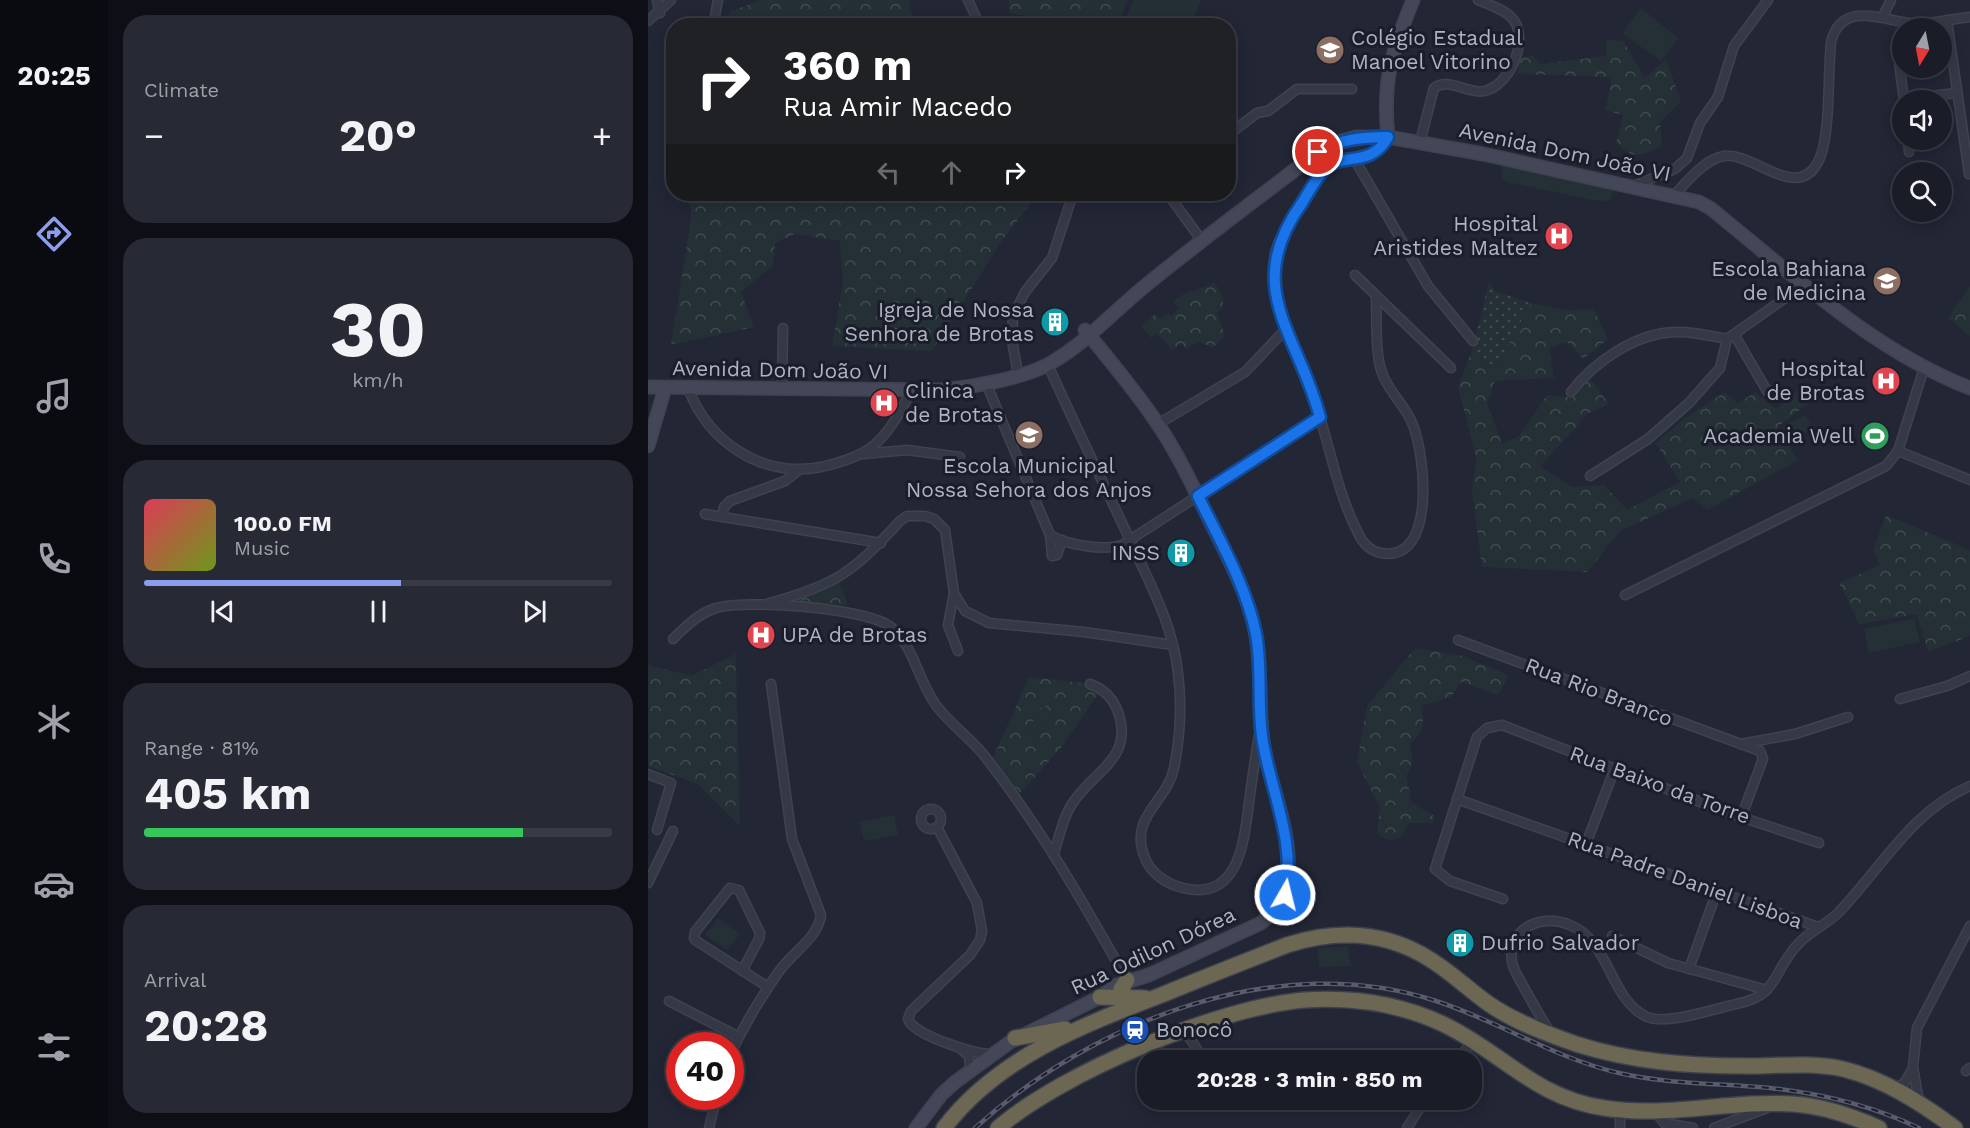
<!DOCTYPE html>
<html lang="en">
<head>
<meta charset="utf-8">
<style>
  body { margin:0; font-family:"Work Sans",sans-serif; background:#272934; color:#f1f3f6; height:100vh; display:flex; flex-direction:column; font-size:22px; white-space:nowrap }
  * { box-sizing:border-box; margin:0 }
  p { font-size:20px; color:#9fa1a8 }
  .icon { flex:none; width:33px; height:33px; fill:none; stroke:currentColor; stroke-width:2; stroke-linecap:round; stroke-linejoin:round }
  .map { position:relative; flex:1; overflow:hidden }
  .details { display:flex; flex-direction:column; gap:15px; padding:15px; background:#0e0f16; width:540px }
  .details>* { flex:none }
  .top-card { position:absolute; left:18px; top:18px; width:570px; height:183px; border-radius:24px; box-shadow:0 3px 15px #0003,0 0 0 2px #383a45; background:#202124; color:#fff; overflow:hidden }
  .needle { width:39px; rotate:190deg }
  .tools { position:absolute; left:1244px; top:18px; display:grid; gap:12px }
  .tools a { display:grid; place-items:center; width:60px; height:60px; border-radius:50%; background:#1a1c28; box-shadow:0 3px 15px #0003,0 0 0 2px #383a45; font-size:30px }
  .speed { position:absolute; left:18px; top:1032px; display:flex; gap:12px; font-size:30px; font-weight:700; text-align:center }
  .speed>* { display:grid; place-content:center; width:78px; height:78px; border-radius:50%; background:#1a1c28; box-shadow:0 3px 15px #0003,0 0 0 2px #383a45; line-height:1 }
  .speed .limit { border:9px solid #d22; background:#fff; color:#111 }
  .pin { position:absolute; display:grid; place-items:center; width:51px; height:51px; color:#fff; margin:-26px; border:3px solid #fff; border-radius:50%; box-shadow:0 2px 6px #0007 }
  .me { position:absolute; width:66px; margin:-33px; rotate:8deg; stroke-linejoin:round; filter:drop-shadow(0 0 4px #0008) }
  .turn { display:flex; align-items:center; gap:21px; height:126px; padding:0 18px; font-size:27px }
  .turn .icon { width:78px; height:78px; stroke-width:2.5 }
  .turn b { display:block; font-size:42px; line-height:51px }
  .lanes { display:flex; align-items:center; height:57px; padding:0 18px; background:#0003; justify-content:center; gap:30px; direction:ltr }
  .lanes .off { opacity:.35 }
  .big { font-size:45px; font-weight:700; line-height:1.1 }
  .details .card { flex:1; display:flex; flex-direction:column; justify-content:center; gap:9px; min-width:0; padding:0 21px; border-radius:24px; background:#272934 }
  .details .dial { align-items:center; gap:0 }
  .dial b { font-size:78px; line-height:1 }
  .song { display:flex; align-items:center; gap:18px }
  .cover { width:72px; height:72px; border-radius:9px; background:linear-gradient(135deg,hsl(350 70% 55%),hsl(80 70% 35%)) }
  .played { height:6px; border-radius:3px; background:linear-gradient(90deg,#8c9dec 55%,#383a45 55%) }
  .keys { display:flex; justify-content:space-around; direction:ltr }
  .heat { display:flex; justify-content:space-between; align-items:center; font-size:33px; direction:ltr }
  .charge { height:9px; border-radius:4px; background:linear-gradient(90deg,#34c759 81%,#383a45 0) }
  .trip { position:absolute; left:489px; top:1050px; width:345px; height:60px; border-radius:24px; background:#1a1c28; box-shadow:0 3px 15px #0003,0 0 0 2px #383a45; font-weight:700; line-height:60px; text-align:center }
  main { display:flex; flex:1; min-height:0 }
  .tab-bar { display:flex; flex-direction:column; width:108px; justify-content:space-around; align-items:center; background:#0a0b10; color:#9fa1a8 }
  .tab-bar .icon { width:42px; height:42px }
  .tab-bar .on { color:#8c9dec }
  .tab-bar b { font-size:27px; color:#f1f3f6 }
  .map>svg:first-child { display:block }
  .grass { fill:url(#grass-dots) }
  .forest { fill:url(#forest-crowns) }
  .green { fill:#243036 }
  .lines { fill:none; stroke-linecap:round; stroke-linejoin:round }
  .street-casing { stroke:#3f424f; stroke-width:11 }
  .secondary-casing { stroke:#3f424f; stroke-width:15 }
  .highway-casing { stroke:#3d404d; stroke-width:18 }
  .street { stroke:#353946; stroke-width:8 }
  .secondary { stroke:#444758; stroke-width:12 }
  .highway { stroke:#6b6753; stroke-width:15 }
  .rail-casing { stroke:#585c6c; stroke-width:4.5 }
  .rail { stroke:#1b1e2a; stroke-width:2; stroke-dasharray:7; stroke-linecap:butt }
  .route-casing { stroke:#114b97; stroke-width:15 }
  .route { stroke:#1a73e8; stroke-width:10 }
  .labels { text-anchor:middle; stroke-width:6; stroke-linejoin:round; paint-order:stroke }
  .poi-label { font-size:21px; fill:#b0b3c2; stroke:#1b1e2a; text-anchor:end }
  .street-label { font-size:21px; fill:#b0b3c2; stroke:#1b1e2a }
</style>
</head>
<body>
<main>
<nav class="tab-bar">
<b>20:25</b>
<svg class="icon on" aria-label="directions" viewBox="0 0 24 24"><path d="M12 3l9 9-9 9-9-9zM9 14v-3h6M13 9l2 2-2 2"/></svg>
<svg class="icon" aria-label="music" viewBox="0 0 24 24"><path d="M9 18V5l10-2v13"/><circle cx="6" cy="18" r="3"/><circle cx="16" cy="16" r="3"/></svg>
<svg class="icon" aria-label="phone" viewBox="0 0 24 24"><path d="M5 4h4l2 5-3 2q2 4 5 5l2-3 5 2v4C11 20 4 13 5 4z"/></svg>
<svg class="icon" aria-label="climate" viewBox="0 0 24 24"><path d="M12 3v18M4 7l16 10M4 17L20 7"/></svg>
<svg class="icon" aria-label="car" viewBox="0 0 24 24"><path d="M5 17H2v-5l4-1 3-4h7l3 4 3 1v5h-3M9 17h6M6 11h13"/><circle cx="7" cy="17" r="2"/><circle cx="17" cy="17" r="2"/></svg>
<svg class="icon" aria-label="filters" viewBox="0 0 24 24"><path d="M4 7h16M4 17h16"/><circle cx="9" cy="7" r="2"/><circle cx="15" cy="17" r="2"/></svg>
</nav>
<section class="details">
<div class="card"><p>Climate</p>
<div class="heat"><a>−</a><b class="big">20°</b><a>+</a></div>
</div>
<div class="card dial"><b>30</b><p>km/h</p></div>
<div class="card">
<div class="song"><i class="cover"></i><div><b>100.0 FM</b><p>Music</p></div></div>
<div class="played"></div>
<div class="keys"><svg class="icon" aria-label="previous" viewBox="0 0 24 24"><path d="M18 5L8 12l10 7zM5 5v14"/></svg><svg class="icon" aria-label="pause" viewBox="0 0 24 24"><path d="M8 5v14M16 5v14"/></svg><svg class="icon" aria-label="next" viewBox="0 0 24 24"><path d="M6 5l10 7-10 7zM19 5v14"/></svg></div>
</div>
<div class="card"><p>Range · 81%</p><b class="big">405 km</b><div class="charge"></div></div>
<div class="card"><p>Arrival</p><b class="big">20:28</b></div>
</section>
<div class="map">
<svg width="1322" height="1128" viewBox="0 0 1322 1128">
  <defs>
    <pattern id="grass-dots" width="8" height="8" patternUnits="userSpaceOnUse" patternTransform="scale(1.5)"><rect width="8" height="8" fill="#243036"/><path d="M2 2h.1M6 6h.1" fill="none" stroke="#414c51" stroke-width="1.8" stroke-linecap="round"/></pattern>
    <pattern id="forest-crowns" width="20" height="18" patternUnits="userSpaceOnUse" patternTransform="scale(1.5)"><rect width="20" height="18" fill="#243036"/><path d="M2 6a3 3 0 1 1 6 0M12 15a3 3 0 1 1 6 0" fill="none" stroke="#414c51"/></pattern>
  </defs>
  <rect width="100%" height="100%" fill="#222635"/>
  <!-- grass -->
  <path class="grass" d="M841,282l6,9 36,12 -35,65 -24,-18z"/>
  <!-- forest -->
  <g class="forest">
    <path d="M115,0h146l5,25h-188l4,-14z"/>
    <path d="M361,0h119l-11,26 -79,-1 -3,-8 -26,-4z"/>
    <path d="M958,39l17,2 22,37 21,-19 15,42 -21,21 2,24c-21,10 -27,15 -46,-3l7,-28 -18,-5 7,-33 -95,-3 3,-16 13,-2 8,8 65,-8z"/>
    <path d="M42,194h234l8,6 27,-6h79l-37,48 -69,109 -100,-5 11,-64 -3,-41 -45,-7 -20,9 -2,22 -32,27 13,35 -83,18 20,-125z"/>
    <path d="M566,283c8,8 10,15 9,26l-6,4 8,23 -13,12 -13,-7 -12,8 -6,-6 -9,7 -15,-17 -6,5 -10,-12 14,-12 5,5 8,-6 3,3 8,-7 -6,-8c11,-10 27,-11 41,-18z"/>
    <path d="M1322,286v50l-22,-18z"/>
    <path d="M883,303l36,7 27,-1 14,30 -25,20 -16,-17 -18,7 5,29 -59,3 -8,22 15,41 17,-8 28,-41 22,2 17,-24 23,31 -20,9 -49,53 32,21 32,-2 23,25 53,-28 -24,-39 29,-25 40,-26 13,12 17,-12 21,17 25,-20 8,14 -32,24 21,33 -91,50 -14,-12 -73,33 -33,41 -105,-5 -10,-75 4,-35 -18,-70 14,-37 24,18z"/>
    <path d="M1238,515l84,35v86l-42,16 -11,-38 -58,10 -20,-41 41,-18 -7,-15z"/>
    <path d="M191,582l9,23 -58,-2v-3l19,-5z"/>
    <path d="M767,648l45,7 49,20 -11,20 -37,-13 -10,15 -29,9c2,19 2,25 -12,38l3,20 -7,12 6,27 22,13 -1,7h-24l-9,15 -11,3 -12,-8 3,-25 -23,-46 10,-56z"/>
    <path d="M88,654l4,172 -42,-42 -50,-18v-101l43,11z"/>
    <path d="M381,677l54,6 15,11 -34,50 -44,50 -27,-36z"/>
  </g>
  <!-- green -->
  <g class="green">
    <path d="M486,0h67l-11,25h-67z"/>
    <path d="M993,8l37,30 -17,23 -39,-28z"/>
    <path d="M853,164l112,25 -3,12 -19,-1 -79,-17 -10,-3z"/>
    <path d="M1157,415l8,13 -23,13 -8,-14z"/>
    <path d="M1266,618l6,24 -51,11 -5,-24z"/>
    <path d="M396,705l12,11 -17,21 -11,-9z"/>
    <path d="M246,815l4,20 -34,6 -5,-19z"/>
    <path d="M70,918l22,16 -13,16 -22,-15z"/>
    <path d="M700,946l3,20 -32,1 -2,-19z"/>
  </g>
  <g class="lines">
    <!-- street casing -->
    <g class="street-casing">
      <g id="street">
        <path d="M9,0l3,13"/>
        <path d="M320,0l12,26"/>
        <path d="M1235,16l8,-16"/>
        <path d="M1299,20l22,154"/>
        <path d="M0,21l23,-21"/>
        <path d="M65,26l5,-26"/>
        <path d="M1251,63l5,37"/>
        <path d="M1256,99l52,-6"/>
        <path d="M580,135l29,-22 11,-2 29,-22h55"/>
        <path d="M1260,140l1,12"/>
        <path d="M772,142l14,-54c15,-12 37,9 54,2 23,-8 42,-52 24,-72 -8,-9 -23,-13 -34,-18"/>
        <path d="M707,160l73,126 45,55"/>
        <path d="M985,186l42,-17 12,-11 13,-35 18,-26 16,-51 34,-46"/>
        <path d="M520,194l34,47"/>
        <path d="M1026,195c14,-14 29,-35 50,-39 30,-5 80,54 98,-4 8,-27 6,-80 9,-110 11,-42 50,-22 79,-19 19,2 41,-4 60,-6"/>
        <path d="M707,275l96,93"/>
        <path d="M728,299c1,22 -1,46 4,67 5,23 25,38 33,59 12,31 24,138 -32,128 -11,-2 -19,-11 -23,-20 -21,-41 -28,-86 -42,-129 -12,-36 -31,-70 -40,-106 -4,-14 -4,-30 -1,-45 5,-19 38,-77 55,-87 20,-13 42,1 58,-29"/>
        <path d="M1086,334l33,57"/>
        <path d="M400,365c26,58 54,115 81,173 20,44 44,86 49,135 4,31 2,65 -4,95 -7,35 -46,48 -29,90 6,16 22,26 38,30 56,14 61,-47 66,-85 3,-23 6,-45 10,-68"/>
        <path d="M370,374l-6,-34 1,-24 12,-24 27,-34 21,-64"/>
        <path d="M338,383l64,152c16,10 54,16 72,10l198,-128"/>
        <path d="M40,388c21,55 74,90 133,79 18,-4 36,-9 51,-20 18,-15 29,-36 39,-56"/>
        <path d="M134,390l1,-62"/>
        <path d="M923,392c23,-30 65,-59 104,-60 16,-1 36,4 52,7l78,-55"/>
        <path d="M510,424l87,-52 41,-43"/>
        <path d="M1250,451l72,29"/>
        <path d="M215,454l44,-4 53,7"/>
        <path d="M942,476l58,-37 41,-36 31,-35 7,-29"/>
        <path d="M57,514l176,29"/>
        <path d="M74,517l2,-10 6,-6 55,-20 14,-11"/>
        <path d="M402,535l2,21 5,-1 5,-15"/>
        <path d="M306,593l11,18 24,12 95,9 89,13"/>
        <path d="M977,595l261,-129 12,-15 26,-83"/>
        <path d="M121,603c68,-18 85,-32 131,-82l7,-5h18l9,3 11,11 9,63 -6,32 10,26"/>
        <path d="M25,639c12,-12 24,-24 40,-30 29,-11 155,-1 178,18 24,21 27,54 45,78 13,18 33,32 47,49 56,71 100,148 144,226"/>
        <path d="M810,640l302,111 3,8 -21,56"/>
        <path d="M1252,699l47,-13 23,-10"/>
        <path d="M1093,744l54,-10 53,-17"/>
        <path d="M0,774l23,9 -14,47"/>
        <path d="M809,799l361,128"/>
        <circle cx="283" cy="819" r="10"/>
        <path d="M289,827l40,76 5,28 -2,9 -10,15 -59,56 -3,8c5,16 66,35 82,35"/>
        <path d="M938,844l29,-76"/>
        <path d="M406,853c6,-18 9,-37 20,-52 21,-31 60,-43 44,-89 -5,-14 -14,-23 -28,-28"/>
        <path d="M0,883l25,-52"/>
        <path d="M855,899l-53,-18 -15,-12 42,-132 10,-9 15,-3 227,88 90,30"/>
        <path d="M964,936l56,27 99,27"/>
        <path d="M1041,969l28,-78"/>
        <path d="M94,971l17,-32 1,-6 -19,-39 -2,-4 -9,-2 -35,44 -1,6 1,2 73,47"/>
        <path d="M21,1001l70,36"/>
        <path d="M537,1031l19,29"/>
        <path d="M903,1034c-12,-19 -23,-39 -34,-59 -20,-37 17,-65 53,-50 41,17 39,74 77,92 20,8 67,-8 89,-13 43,-8 36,-32 62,-60 11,-12 27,-19 39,-30 43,-44 74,-103 133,-128"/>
        <path d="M504,1043l10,17"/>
        <path d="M313,1049l8,7 1,13"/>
        <path d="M82,1055c14,-30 31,-58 50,-85 13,-18 38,-32 41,-55l-29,-76 -21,-155"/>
        <path d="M809,1060l17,-20"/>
        <path d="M1318,1071l4,-3"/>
        <path d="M1247,1090l10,-8 8,-14"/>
        <path d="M1271,1102l-6,-35 4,-39 53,-102"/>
        <path d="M972,1110v18"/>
        <path d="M1007,1111l9,12 29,5"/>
        <path d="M61,1128l8,-32"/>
        <path d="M759,1128l18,-28"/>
        <path d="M1066,1128l53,-20"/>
      </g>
    </g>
    <!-- secondary casing -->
    <g class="secondary-casing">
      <g id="secondary">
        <path d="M740,137c-6,-57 4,-85 25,-137"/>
        <path d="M0,387l295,3c29,-3 81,-12 106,-26 36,-20 64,-52 96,-78 56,-46 115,-89 173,-134l23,-11 15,-4h32l95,17 216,48 11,6c81,65 162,142 260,180"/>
        <path d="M0,446l17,-58"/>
        <path d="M268,1128l25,-33 13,-12 56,-41 90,-45 17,-12 32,-10 112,-52c51,-41 17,-112 5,-165 -9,-40 -3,-82 -10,-122 -6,-36 -23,-68 -39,-101 -19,-37 -36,-77 -60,-112 -22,-33 -47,-62 -72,-93"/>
      </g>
    </g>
    <!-- highway casing -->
    <g class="highway-casing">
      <g id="highway">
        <path d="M452,997l45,1"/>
        <path d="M479,998l-6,-9 6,-9"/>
        <path d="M367,1038l50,-9"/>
        <path d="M296,1128c54,-71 139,-103 220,-134 41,-17 82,-33 123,-49 50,-16 99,-14 144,15 21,13 38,30 58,44 26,18 58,30 87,40 56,18 113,22 171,22 32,0 64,-4 96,3 41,10 78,34 112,59"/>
        <path d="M350,1128c65,-56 221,-121 307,-128 46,-3 95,4 138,24 59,28 92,74 161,84 63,10 126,-8 189,-4 30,2 59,12 86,24"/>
      </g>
    </g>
    <!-- street -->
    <use href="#street" class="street"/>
    <!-- secondary -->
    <use href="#secondary" class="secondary"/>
    <!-- highway -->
    <use href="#highway" class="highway"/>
    <!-- rail casing -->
    <g class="rail-casing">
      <path id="rail" d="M327,1128c118,-107 304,-179 461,-127 62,20 118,57 183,72 52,12 107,10 160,16 49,6 96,18 140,39"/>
    </g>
    <!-- rail -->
    <use href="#rail" class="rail"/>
  </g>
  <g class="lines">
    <!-- route casing -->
    <g class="route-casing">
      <path id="route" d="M637,895c11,-49 -12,-100 -21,-147 -8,-37 -1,-76 -8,-114 -10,-49 -36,-93 -58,-138l122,-79c-22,-84 -79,-129 -18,-214 7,-11 14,-25 23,-34 18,-17 46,-1 63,-32 -26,0 -47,2 -70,15"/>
    </g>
    <!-- route -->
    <use href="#route" class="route"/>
  </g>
  <!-- icons -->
  <defs>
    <g id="school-disc" transform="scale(1.5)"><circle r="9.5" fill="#8d6e63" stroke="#1b1e2a"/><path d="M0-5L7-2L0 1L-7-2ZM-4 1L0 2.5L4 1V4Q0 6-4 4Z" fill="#fff"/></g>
    <g id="hospital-disc" transform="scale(1.5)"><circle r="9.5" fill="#e0444e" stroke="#1b1e2a"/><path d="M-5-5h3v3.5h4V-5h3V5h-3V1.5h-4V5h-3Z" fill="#fff"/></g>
    <g id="university-disc" transform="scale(1.5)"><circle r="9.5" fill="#8d6e63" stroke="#1b1e2a"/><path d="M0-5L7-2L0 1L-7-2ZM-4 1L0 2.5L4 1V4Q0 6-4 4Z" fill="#fff"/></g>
    <g id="building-disc" transform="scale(1.5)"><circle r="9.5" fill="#0f9aa8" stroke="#1b1e2a"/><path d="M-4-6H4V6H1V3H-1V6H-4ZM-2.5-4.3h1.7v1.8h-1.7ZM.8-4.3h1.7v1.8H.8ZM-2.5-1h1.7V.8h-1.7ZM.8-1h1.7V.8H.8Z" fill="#fff"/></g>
    <g id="stadium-disc" transform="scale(1.5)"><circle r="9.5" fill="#2e9e5b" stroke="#1b1e2a"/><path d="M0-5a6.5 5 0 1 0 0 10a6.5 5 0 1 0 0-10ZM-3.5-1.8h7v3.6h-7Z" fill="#fff"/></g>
    <g id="station-disc" transform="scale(1.5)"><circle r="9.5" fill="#1a4fb4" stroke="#1b1e2a"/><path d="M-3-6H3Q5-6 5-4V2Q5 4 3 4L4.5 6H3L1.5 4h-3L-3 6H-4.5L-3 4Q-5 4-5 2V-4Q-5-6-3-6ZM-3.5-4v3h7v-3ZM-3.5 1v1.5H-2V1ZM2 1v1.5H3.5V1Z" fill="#fff"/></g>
  </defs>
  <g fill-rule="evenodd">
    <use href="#school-disc" x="682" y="50"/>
    <use href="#hospital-disc" x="911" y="236"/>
    <use href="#university-disc" x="1239" y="281"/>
    <use href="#building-disc" x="407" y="322"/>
    <use href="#hospital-disc" x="1238" y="381"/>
    <use href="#hospital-disc" x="236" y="403"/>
    <use href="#school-disc" x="381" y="435"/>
    <use href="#stadium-disc" x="1227" y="436"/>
    <use href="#building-disc" x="533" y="553"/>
    <use href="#hospital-disc" x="113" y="635"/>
    <use href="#building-disc" x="812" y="943"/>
    <use href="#station-disc" x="487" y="1030"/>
  </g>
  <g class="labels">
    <!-- poi labels -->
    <g class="poi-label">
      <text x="703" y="45" text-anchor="start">Colégio Estadual<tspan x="703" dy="24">Manoel Vitorino</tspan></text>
      <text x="890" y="231">Hospital<tspan x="890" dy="24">Aristides Maltez</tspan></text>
      <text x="1218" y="276">Escola Bahiana<tspan x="1218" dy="24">de Medicina</tspan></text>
      <text x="386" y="317">Igreja de Nossa<tspan x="386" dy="24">Senhora de Brotas</tspan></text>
      <text x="1217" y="376">Hospital<tspan x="1217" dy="24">de Brotas</tspan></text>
      <text x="257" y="398" text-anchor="start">Clinica<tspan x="257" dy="24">de Brotas</tspan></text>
      <text x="1206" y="443">Academia Well</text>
      <text x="381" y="473" text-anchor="middle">Escola Municipal<tspan x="381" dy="24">Nossa Sehora dos Anjos</tspan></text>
      <text x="512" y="560">INSS</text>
      <text x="134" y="642" text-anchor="start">UPA de Brotas</text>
      <text x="833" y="950" text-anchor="start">Dufrio Salvador</text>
      <text x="508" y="1037" text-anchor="start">Bonocô</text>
    </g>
    <!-- street labels -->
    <g class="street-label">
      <text transform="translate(917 152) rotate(12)" y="7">Avenida Dom João VI</text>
      <text transform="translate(132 370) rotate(1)" y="7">Avenida Dom João VI</text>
      <text transform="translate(951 692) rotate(21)" y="7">Rua Rio Branco</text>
      <text transform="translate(1012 785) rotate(20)" y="7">Rua Baixo da Torre</text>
      <text transform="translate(1037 880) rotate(20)" y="7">Rua Padre Daniel Lisboa</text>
      <text transform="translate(505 951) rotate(-25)" y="7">Rua Odilon Dórea</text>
    </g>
  </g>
</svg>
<div class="tools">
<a><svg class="needle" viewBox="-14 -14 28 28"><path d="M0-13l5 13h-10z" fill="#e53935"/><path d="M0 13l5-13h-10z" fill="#9fa1a8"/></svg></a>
<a><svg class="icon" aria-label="sound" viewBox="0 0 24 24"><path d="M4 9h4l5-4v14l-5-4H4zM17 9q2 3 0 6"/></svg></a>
<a><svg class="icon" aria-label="search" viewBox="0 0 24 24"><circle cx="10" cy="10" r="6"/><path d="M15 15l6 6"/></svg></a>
</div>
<div class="speed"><div class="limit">40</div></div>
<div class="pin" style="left:670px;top:152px;background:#d93025"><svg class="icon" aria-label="arrive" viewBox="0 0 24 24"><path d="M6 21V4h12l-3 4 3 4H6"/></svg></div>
<svg class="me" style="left:637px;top:895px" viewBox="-20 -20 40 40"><circle r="17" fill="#1a73e8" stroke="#fff" stroke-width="3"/><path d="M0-11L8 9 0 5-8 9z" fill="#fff"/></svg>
<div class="trip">20:28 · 3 min · 850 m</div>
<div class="top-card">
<div class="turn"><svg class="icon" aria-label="right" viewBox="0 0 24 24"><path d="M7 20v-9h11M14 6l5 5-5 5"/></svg><div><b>360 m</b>Rua Amir Macedo</div></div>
<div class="lanes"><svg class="icon off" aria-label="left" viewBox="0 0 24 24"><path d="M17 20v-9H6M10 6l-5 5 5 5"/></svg><svg class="icon off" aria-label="ahead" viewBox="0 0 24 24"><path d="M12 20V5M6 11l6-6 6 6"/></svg><svg class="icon" aria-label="right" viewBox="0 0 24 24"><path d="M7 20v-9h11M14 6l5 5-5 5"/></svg></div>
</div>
</div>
</main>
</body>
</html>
